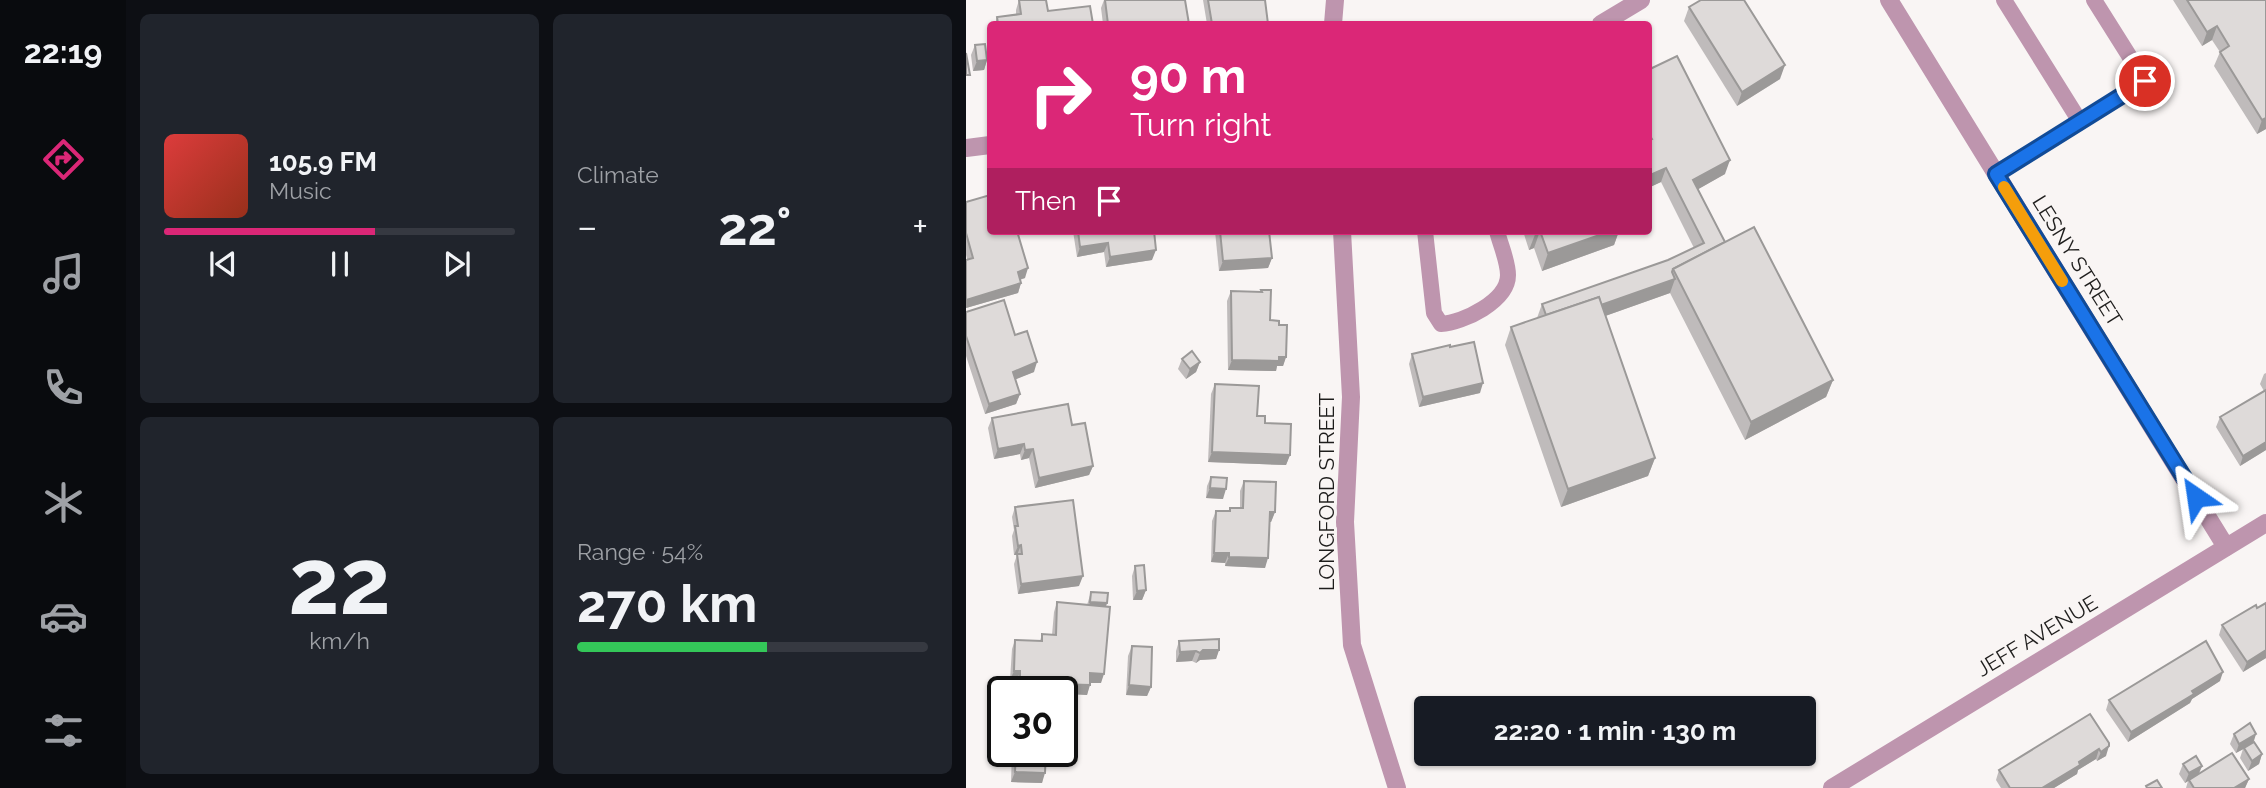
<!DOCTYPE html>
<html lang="en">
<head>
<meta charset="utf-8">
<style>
  body { margin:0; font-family:Raleway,sans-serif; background:#20242c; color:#f1f3f6; height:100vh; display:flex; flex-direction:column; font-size:26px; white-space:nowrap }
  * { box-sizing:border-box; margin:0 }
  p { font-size:23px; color:#9ea1a6 }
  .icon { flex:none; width:38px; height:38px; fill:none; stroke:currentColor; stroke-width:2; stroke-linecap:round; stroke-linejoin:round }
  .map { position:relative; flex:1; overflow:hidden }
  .panel { display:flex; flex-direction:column; gap:14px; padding:14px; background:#0d0f14; width:840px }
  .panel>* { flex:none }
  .hud { position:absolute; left:21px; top:21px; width:665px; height:214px; border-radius:7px; box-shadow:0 2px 5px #0004; background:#db2777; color:#fff; overflow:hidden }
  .speed { position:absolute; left:21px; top:676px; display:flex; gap:14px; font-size:35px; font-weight:700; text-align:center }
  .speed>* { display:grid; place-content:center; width:91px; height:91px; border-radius:50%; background:#171b24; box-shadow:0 2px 5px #0004; line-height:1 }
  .speed .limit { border:4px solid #111; border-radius:10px; background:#fff; color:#111 }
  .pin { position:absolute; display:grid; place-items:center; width:60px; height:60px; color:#fff; margin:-30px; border:4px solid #fff; border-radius:50%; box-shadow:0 2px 7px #0007 }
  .me { position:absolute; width:77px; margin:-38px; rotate:328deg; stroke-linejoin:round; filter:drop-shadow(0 0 5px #0008) }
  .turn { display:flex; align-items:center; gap:24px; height:147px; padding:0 28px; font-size:32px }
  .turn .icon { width:91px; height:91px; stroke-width:2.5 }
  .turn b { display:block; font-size:49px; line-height:60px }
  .then { display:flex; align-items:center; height:66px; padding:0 28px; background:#0003; gap:14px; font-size:26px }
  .big { font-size:52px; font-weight:700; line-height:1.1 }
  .panel .card { flex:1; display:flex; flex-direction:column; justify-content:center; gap:10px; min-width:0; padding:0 24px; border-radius:10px; background:#20242c }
  .panel .dial { align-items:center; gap:0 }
  .dial b { font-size:91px; line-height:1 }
  .song { display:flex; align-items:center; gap:21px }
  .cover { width:84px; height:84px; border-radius:10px; background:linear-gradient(135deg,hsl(0 70% 55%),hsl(10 70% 35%)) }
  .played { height:7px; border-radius:4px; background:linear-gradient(90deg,#db2777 60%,#363941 60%) }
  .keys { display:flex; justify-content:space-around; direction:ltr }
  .heat { display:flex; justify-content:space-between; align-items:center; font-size:38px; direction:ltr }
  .charge { height:10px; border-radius:5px; background:linear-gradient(90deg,#34c759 54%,#363941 0) }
  .panel .tiles { flex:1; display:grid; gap:14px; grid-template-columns:repeat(2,1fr) }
  .trip { position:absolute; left:448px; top:696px; width:402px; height:70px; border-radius:7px; background:#171b24; box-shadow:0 2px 5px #0004; font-weight:700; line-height:70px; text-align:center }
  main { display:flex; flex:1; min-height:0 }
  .menu { display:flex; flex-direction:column; width:126px; justify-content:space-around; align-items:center; background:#090b0e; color:#9ea1a6 }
  .menu .icon { width:49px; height:49px }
  .menu .active { color:#db2777 }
  .menu b { font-size:32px; color:#f1f3f6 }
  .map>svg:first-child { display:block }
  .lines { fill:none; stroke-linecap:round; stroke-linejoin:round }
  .lane { stroke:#be95ae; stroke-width:16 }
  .street { stroke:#be95ae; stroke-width:18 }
  .wall { fill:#bfbbbb }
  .shaded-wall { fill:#9b9998 }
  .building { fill:#dedad9; stroke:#9b9998; stroke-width:2 }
  .route-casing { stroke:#114b97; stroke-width:18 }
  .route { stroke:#1a73e8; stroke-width:12 }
  .slow { stroke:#f59e0b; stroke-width:12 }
  .labels { text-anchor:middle; stroke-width:6; stroke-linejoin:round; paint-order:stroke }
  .street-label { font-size:21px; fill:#1e1d1c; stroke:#f9f5f4 }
</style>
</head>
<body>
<main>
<nav class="menu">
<b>22:19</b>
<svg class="icon active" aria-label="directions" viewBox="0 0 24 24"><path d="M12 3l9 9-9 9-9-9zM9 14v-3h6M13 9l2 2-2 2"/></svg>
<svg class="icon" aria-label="music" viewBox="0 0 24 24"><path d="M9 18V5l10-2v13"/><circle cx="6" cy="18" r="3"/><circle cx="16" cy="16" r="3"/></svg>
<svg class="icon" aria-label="phone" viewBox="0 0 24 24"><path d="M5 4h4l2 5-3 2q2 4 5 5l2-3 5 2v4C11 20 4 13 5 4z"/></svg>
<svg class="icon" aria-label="climate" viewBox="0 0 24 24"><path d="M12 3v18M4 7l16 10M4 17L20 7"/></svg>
<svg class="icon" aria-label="car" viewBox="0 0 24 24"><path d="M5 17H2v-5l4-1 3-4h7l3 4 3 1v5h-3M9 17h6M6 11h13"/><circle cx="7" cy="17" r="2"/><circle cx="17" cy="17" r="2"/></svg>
<svg class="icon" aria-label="filters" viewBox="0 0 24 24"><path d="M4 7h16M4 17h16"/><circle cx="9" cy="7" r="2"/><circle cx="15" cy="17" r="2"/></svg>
</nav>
<section class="panel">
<div class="tiles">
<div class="card">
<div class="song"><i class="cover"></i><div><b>105.9 FM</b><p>Music</p></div></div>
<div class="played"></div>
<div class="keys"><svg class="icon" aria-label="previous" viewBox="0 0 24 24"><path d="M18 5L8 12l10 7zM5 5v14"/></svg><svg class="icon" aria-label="pause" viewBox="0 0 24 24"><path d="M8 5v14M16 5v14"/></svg><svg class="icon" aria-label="next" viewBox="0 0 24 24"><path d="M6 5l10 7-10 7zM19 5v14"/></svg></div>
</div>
<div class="card"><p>Climate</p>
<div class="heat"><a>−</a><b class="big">22°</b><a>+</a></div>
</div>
<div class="card dial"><b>22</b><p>km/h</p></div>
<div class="card"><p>Range · 54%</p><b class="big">270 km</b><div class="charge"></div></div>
</div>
</section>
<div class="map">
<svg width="1300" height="788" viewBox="0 0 1300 788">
  <rect width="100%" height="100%" fill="#f9f5f4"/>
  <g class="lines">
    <!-- lane -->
    <g class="lane">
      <path d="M1038,0l75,120"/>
      <path d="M1030,174l149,-93 -51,-81"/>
      <path d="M459,231l9,82 7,11c22,-1 67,-23 67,-49 0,-14 -8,-31 -11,-44"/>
    </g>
    <!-- street -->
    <g class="street">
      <path d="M923,0l337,547"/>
      <path d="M367,24l2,-24"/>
      <path d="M635,24l40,-24"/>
      <path d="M0,148l24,-3"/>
      <path d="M376,231l9,166 -6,125 7,123 45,143"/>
      <path d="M866,788l434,-265"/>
    </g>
  </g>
  <!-- wall -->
  <g class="wall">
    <path d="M53,0l29,11 45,13h-98l2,-7 19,-3v-4z"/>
    <path d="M138,0h81l4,24h-86l-2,-16z"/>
    <path d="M237,0h63l-1,2 3,22h-61z"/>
    <path d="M1207,0h93v129l-9,5 -43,-68 6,-14 -8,-12 -10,6z"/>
    <path d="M723,7l91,72 -43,27 -53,-85z"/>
    <path d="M9,45l12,15 -3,10 -11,1 -2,-16z"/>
    <path d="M682,70l77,104 -27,15 27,53 108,138 -7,17 -81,43 -75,-147 -65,23 50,142 -7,18 -87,31 -56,-162 6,-18 26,-9 5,-14 126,-44 26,-12 -33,-66 -13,6z"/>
    <path d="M0,202l59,76 -5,2 1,3 -3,10 -52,15v-48l1,-1 -1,-4z"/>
    <path d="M107,231h81l-2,29 -46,7 -2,-15 -27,5z"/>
    <path d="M249,231h54l3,27 -4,10 -49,3z"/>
    <path d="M557,231h96l-5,14 -72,26 -8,-23 -5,2z"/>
    <path d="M295,290l9,30 9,5 7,32 -3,9h-6l-1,5 -48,-1 -1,-69 4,-10 30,1z"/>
    <path d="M0,312l49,23 19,37 -19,7 5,15 -4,10 -31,10 -19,-58z"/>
    <path d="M484,347l30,46 -61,14 -10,-43 3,-10z"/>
    <path d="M216,359l18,3 -4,10 -10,7 -8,-10z"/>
    <path d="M1300,373v77l-26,16 -24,-39 4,-10 44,-26 -4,-7 4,-10z"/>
    <path d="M249,384l50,39 25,32 -4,10 -78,-3 3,-68z"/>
    <path d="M26,418l80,7 21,41 -4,9 -54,13 -6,-30 -8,2 -1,-6 -26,5 -6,-31z"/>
    <path d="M245,477l12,22 -17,-1 1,-12z"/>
    <path d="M278,481l31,31 -4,10h-1l-5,46 -40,-2v-3l-14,-1 1,-41 4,-10h13l1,-3h10v-17z"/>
    <path d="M49,507l64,79 -61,8 -4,-30 3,-9h-3l-2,-19 2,-6 -2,-13z"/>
    <path d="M169,566l11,24 -4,10h-9l-1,-24z"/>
    <path d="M125,592l16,11 -1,4 -5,76h-11l-3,12 -25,-4h-45v-10l-7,-1 2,-31 3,-9 25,1 2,-7 10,1 2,-23 3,-10 30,3z"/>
    <path d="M1256,625l44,33 -23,14 -24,-37z"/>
    <path d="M213,641l40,9 -3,9 -16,1 -4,3 -4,-2 -16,1v-11z"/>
    <path d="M166,646l19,41 -4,9 -21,-1 2,-39z"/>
    <path d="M1254,681l-28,18 -2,4 -62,39 -22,-32 3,-10z"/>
    <path d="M1124,714l16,42 -9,5 -1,-2 -18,11 -1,4 -23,14h-53l-5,-8 3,-10z"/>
    <path d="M1268,734l20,8 8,12 -3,10 -11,7 -8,-13 3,-9 -7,4 -6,-9z"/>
    <path d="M106,746l-4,9 -22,1 -4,27 -31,-1 1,-31h50z"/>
    <path d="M1217,764l19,2 -3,8 50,5 -4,9h-59l2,-7 -3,2 -6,-9z"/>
  </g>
  <!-- shaded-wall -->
  <g class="shaded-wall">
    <path d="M1251,26l-5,14 -10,6 5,-14z"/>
    <path d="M21,60l-3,10 -11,1 4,-10z"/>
    <path d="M819,65l-5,14 -43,27 5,-14z"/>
    <path d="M1300,118v11l-9,5 5,-14z"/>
    <path d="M764,160l-5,14 -37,21 5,-15z"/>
    <path d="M700,168l-5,14 -13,6v-12z"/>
    <path d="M574,231l-6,17 -5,2 7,-18z"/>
    <path d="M645,231h8l-5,14 -72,26 6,-18z"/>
    <path d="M142,243l-4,9 -27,5 3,-10z"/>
    <path d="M190,250l-4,10 -46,7 4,-10z"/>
    <path d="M306,258l-4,10 -49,3 4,-10z"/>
    <path d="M62,268l-3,10 -11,3 4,-9z"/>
    <path d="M709,279l-5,14 -76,27 5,-14z"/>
    <path d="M55,283l-3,10 -52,15v-8z"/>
    <path d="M313,357h7l-3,9h-6l-1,5 -48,-1 4,-10z"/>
    <path d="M71,362l-3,10 -25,10 4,-10z"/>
    <path d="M234,362l-4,10 -10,7 4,-10z"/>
    <path d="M867,380l-7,17 -81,43 6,-18z"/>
    <path d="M517,383l-3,10 -61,14 4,-10z"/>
    <path d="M54,394l-4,10 -31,10 4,-10z"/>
    <path d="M1300,442v8l-26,16 3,-10z"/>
    <path d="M58,444l-4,10 -26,5 4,-10z"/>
    <path d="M67,449l-4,9 -8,2 4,-10z"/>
    <path d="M246,452l78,3 -4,10 -78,-3z"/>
    <path d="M689,458l-7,18 -87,31 7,-18z"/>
    <path d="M127,466l-4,9 -54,13 4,-10z"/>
    <path d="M244,488l16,1 -3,10 -17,-1z"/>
    <path d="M304,512h5l-4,10h-5z"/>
    <path d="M55,545l-4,10h-3l4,-9z"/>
    <path d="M248,553h15l-4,10 -14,-1z"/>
    <path d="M263,557l39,1 -3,10 -40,-2z"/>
    <path d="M117,576l-4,10 -61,8 3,-10z"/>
    <path d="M180,590l-4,10h-9l4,-9z"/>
    <path d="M124,602l17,1 -4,10 -16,-1z"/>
    <path d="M237,650h16l-3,9 -16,1 -4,3 4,-10z"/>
    <path d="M1300,650v8l-23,14 4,-10z"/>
    <path d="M230,651l-4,10 -16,1 4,-10z"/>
    <path d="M48,671h6l-3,10 -7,-1z"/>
    <path d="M1257,672l-3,9 -28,18 -2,4 -62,39 3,-10 61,-41z"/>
    <path d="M124,673l14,1 -3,9h-14z"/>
    <path d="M54,683l70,2 -3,10 -25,-1v-3h-45z"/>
    <path d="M163,685l22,2 -4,9 -21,-1z"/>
    <path d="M1290,734l-3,10 -17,9 3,-9z"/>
    <path d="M96,746h10l-4,9 -25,1 2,-5h17z"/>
    <path d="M1143,746l-3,10 -9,5 4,-9z"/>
    <path d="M1133,749l-3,10 -18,11 -1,4 -23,14h-12l37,-26z"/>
    <path d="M1296,754l-3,10 -11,7 4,-10z"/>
    <path d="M1236,766l-4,9 -13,8 4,-10z"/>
    <path d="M49,772l30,1 -3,10 -31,-1z"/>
    <path d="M1283,779l-4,9h-11z"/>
  </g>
  <!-- building -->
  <g class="building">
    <path d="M53,0h27l2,11 42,-5 3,18h-95l-1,-7 24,-3z"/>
    <path d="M139,0h80l4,24h-81z"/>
    <path d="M242,0h57l3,24h-56z"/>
    <path d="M735,0h43l41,65 -43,27 -53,-85z"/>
    <path d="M1221,0h79v118l-4,2 -42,-68 9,-6 -12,-20 -10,6z"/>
    <path d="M19,44l2,16 -10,1 -2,-16z"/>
    <path d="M0,53l4,22h-4z"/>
    <path d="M711,56l53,104 -37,20 32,62 -52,27 -1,3 3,7 -74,26 -2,-8 -53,18 -4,-11 126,-44 36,-17 -38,-75 -18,8v-35l4,-2 -4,-6v-63z"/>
    <path d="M24,195v36h27l11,37 -10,4 3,11 -55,17v-40l7,-2 -7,-25v-31z"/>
    <path d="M788,227l79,153 -82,42 -78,-153z"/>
    <path d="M112,231h76l2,19 -46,7 -2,-14 -28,4z"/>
    <path d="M254,231h49l3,27 -49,3z"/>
    <path d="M574,231h71l-63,22z"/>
    <path d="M295,290h10l-1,30 9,1v4h8l-1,32h-7v4l-47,-1 -1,-69 31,1z"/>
    <path d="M633,297l56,161 -87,31 -57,-162z"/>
    <path d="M38,300l11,35 12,-4 10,31 -24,10 7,22 -31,10 -23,-68v-24z"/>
    <path d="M508,342l9,41 -60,14 -11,-43 38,-9v2z"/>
    <path d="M226,351l8,11 -10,7 -8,-10z"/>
    <path d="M249,384l44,2 -2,30h8v7l26,1 -1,31 -78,-3z"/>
    <path d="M1300,390v52l-23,14 -23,-39z"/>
    <path d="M102,404l4,21 13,-2 8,43 -54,12 -6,-29 -8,1 -1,-6 -26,5 -6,-31z"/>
    <path d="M245,477l16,1 -1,11 -16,-1z"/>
    <path d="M278,481l32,1 -1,30h-5l-2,46 -39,-1v-4h-15l2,-42h14v-3h13z"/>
    <path d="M107,500l10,76 -62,8 -4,-30h5l-1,-9 -3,1 -3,-20h3l-3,-19z"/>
    <path d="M178,565l2,25 -9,1 -2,-25z"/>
    <path d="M125,592l17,1 -1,10 -17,-1z"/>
    <path d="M91,602l53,5 -6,67 -14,-1v12l-70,-2v-12h-6l1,-31 27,1v-7l14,1z"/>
    <path d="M1300,603v47l-19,12 -25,-37 34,-20 1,3z"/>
    <path d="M253,639v11h-16l-3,3 -4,-2 -16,1 -1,-11z"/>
    <path d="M1240,641l17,31 -31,19 2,3 -63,38 -22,-32z"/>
    <path d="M166,646l20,1 -1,40 -22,-2z"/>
    <path d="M96,698l11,1 -1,47h-10z"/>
    <path d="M1124,714l19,29v3l-8,6 -2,-3 -20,13 1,3 -38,23h-32l-11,-18z"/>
    <path d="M1284,723l6,11 -17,10 -5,-10z"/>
    <path d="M1288,742l8,12 -10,7 -8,-13z"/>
    <path d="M50,751h30l-1,22 -30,-1z"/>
    <path d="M1266,753l17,26 -15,9h-40l-5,-8z"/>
    <path d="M1230,756l6,10 -13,7 -6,-9z"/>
    <path d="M1191,780l5,8h-15l-1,-2z"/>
  </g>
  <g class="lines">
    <!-- route casing -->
    <g class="route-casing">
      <path id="route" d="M1179,81l-149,93 200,323"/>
    </g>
    <!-- route -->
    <use href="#route" class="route"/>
    <!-- slow -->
    <path class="slow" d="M1038,187l58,94"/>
  </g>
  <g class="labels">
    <!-- street labels -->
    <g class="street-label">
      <text transform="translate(1111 261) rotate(58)" y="7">LESNY STREET</text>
      <text transform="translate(361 492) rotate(-90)" y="7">LONGFORD STREET</text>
      <text transform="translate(1071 636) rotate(-31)" y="7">JEFF AVENUE</text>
    </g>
  </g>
</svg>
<div class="speed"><div class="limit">30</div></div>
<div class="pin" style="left:1179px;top:81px;background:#d93025"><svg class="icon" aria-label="arrive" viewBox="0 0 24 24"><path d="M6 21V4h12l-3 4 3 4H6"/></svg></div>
<svg class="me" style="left:1230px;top:497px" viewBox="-20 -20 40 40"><path d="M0-17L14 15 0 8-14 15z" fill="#1a73e8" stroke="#fff" stroke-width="4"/></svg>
<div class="trip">22:20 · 1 min · 130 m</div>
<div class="hud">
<div class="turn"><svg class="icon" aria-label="right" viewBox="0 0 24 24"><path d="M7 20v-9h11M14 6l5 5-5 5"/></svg><div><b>90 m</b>Turn right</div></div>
<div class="then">Then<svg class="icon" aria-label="arrive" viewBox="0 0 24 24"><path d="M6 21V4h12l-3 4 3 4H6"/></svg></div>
</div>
</div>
</main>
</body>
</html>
